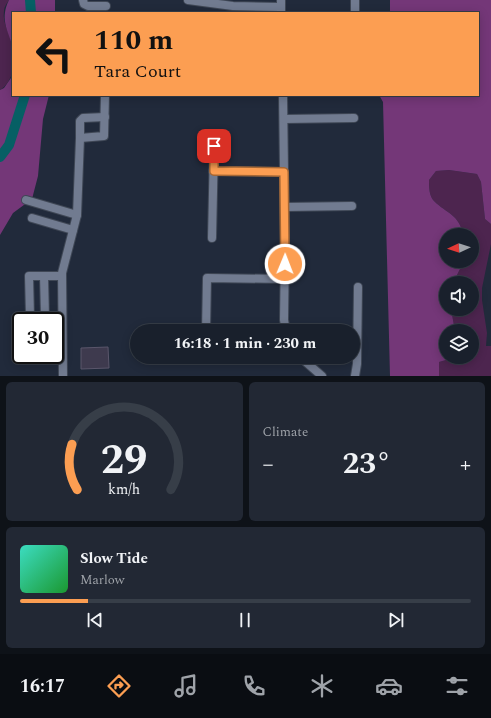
<!DOCTYPE html>
<html lang="en">
<head>
<meta charset="utf-8">
<style>
  body { margin:0; font-family:Spectral,serif; background:#222834; color:#f1f3f6; height:100vh; display:flex; flex-direction:column; font-size:15px; white-space:nowrap }
  * { box-sizing:border-box; margin:0 }
  p { font-size:13px; color:#9fa3a9 }
  .icon { flex:none; width:22px; height:22px; fill:none; stroke:currentColor; stroke-width:2; stroke-linecap:round; stroke-linejoin:round }
  .map { position:relative; height:376px; overflow:hidden }
  .drawer { display:flex; flex-direction:column; gap:6px; padding:6px; background:#0e1218; flex:1 }
  .drawer>* { flex:none }
  .guide { position:absolute; left:12px; top:12px; width:467px; height:84px; border-radius:0px; box-shadow:0 2px 10px #0003,0 0 0 1px #373e48; background:#fc9e52; color:#111; overflow:hidden }
  .needle { width:26px; rotate:266deg }
  .buttons { position:absolute; left:439px; top:228px; display:grid; gap:8px }
  .buttons a { display:grid; place-items:center; width:40px; height:40px; border-radius:50%; background:#19202c; box-shadow:0 2px 10px #0003,0 0 0 1px #373e48; font-size:20px }
  .speed { position:absolute; left:12px; top:312px; display:flex; gap:8px; font-size:20px; font-weight:700; text-align:center }
  .speed>* { display:grid; place-content:center; width:52px; height:52px; border-radius:50%; background:#19202c; box-shadow:0 2px 10px #0003,0 0 0 1px #373e48; line-height:1 }
  .speed .limit { border:2px solid #111; border-radius:6px; background:#fff; color:#111 }
  .pin { position:absolute; display:grid; place-items:center; width:34px; height:34px; color:#fff; margin:-17px; border-radius:8px; box-shadow:0 2px 6px #0006 }
  .me { position:absolute; width:44px; margin:-22px; rotate:1deg; stroke-linejoin:round; filter:drop-shadow(0 0 3px #0008) }
  .turn { display:flex; align-items:center; gap:14px; height:84px; padding:0 16px; font-size:18px }
  .turn .icon { width:52px; height:52px; stroke-width:2.5 }
  .turn b { display:block; font-size:28px; line-height:34px }
  .big { font-size:30px; font-weight:700; line-height:1.1 }
  .drawer .widget { flex:1; display:flex; flex-direction:column; justify-content:center; gap:6px; min-width:0; padding:0 14px; border-radius:6px; background:#222834 }
  .drawer .dial { align-items:center; gap:0 }
  .dial svg { height:104px; overflow:visible; fill:none; stroke:#373e48; stroke-width:7; stroke-linecap:round; text-anchor:middle }
  .dial text { fill:#f1f3f6; stroke:none }
  .song { display:flex; align-items:center; gap:12px }
  .cover { width:48px; height:48px; border-radius:6px; background:linear-gradient(135deg,hsl(170 70% 55%),hsl(130 70% 35%)) }
  .played { height:4px; border-radius:2px; background:linear-gradient(90deg,#fc9e52 15%,#373e48 15%) }
  .keys { display:flex; justify-content:space-around; direction:ltr }
  .heat { display:flex; justify-content:space-between; align-items:center; font-size:22px; direction:ltr }
  .drawer .tiles { flex:1; display:grid; gap:6px; grid-template-columns:1fr 1fr }
  .widget:last-child { grid-column:span 2 }
  .trip { position:absolute; left:130px; top:324px; width:230px; height:40px; border-radius:20px; background:#19202c; box-shadow:0 2px 10px #0003,0 0 0 1px #373e48; font-weight:700; line-height:40px; text-align:center }
  .tabs { display:flex; height:64px; justify-content:space-around; align-items:center; background:#0a0d12; color:#9fa3a9 }
  .tabs .icon { width:28px; height:28px }
  .tabs .current { color:#fc9e52 }
  .tabs b { font-size:18px; color:#f1f3f6 }
  .map>svg:first-child { display:block }
  .green { fill:#4d254f }
  .forest { fill:#743778 }
  .lines { fill:none; stroke-linecap:round; stroke-linejoin:round }
  .river { stroke:#065f64; stroke-width:10 }
  .building { fill:#3e3a4e; stroke:#5a566b }
  .minor-casing { stroke:#3f4755; stroke-width:10 }
  .minor { stroke:#717b90; stroke-width:8 }
  .route-casing { stroke:#a46735; stroke-width:10 }
  .route { stroke:#fc9e52; stroke-width:7 }
</style>
</head>
<body>
<div class="map">
<svg width="491" height="376" viewBox="0 0 491 376">
  <rect width="100%" height="100%" fill="#212a3b"/>
  <!-- green -->
  <g class="green">
    <path d="M0,0h9c-2,3 -5,7 -5,11 -2,13 7,24 9,37 2,15 1,33 -13,42z"/>
    <path d="M449,170l28,4 4,8 4,37 6,5v20l-9,44v12l5,33 -1,13h5v30h-52v-14l18,-5h15v-26h-17l-4,-22h21v-26h-19l11,-22h8v-26h-9c-3,-20 -17,-22 -29,-34 -5,-5 -5,-14 -5,-21l7,-9z"/>
  </g>
  <!-- forest -->
  <g class="forest">
    <path d="M9,0h46v13h-42v34c-6,-18 -13,-29 -4,-47z"/>
    <path d="M390,0h101v224l-6,-5 -4,-37 -4,-8 -28,-4 -13,1 -7,9c0,7 0,16 5,21 12,12 26,14 29,34h-17v26h18l-11,22h-7v26h5l4,22h-9v26h11l-18,5v14h-49l-7,-274 -4,-7h99v-82h-88z"/>
    <path d="M13,75v20h36l-6,24 -5,57 -6,23 -19,14 -13,22v-145l4,-2z"/>
  </g>
  <g class="lines">
    <!-- river -->
    <g class="river">
      <path d="M30,0l1,13"/>
      <path d="M0,157l9,-12 16,-50"/>
    </g>
  </g>
  <!-- building -->
  <path class="building" d="M108,347l1,21 -28,1v-21z"/>
  <g class="lines">
    <!-- minor casing -->
    <g class="minor-casing">
      <g id="minor">
        <path d="M83,0l1,4 4,2h18"/>
        <path d="M188,0l45,6 48,1"/>
        <path d="M281,0v13"/>
        <path d="M355,0v13"/>
        <path d="M283,95l2,153 -1,72 2,11"/>
        <path d="M284,119l70,-1"/>
        <path d="M80,138v-17l3,-3 22,-1"/>
        <path d="M213,171l71,1"/>
        <path d="M26,200l51,15"/>
        <path d="M285,207l67,-1"/>
        <path d="M32,218l41,12"/>
        <path d="M212,238l2,-92"/>
        <path d="M44,276l1,41"/>
        <path d="M61,317h-31l-1,-41h33"/>
        <path d="M206,331l1,-53 78,1"/>
        <path d="M300,357l22,19"/>
        <path d="M63,376l-1,-103 15,-58 3,-77 24,-2 1,-41"/>
        <path d="M355,376l2,-12 1,-77"/>
      </g>
    </g>
    <!-- minor -->
    <use href="#minor" class="minor"/>
  </g>
  <g class="lines">
    <!-- route casing -->
    <g class="route-casing">
      <path id="route" d="M214,146v25l70,1 1,92"/>
    </g>
    <!-- route -->
    <use href="#route" class="route"/>
  </g>
</svg>
<div class="buttons">
<a><svg class="needle" viewBox="-14 -14 28 28"><path d="M0-13l5 13h-10z" fill="#e53935"/><path d="M0 13l5-13h-10z" fill="#9fa3a9"/></svg></a>
<a><svg class="icon" aria-label="sound" viewBox="0 0 24 24"><path d="M4 9h4l5-4v14l-5-4H4zM17 9q2 3 0 6"/></svg></a>
<a><svg class="icon" aria-label="layers" viewBox="0 0 24 24"><path d="M12 4l9 5-9 5-9-5zM3 14l9 5 9-5"/></svg></a>
</div>
<div class="speed"><div class="limit">30</div></div>
<div class="pin" style="left:214px;top:146px;background:#d93025"><svg class="icon" aria-label="arrive" viewBox="0 0 24 24"><path d="M6 21V4h12l-3 4 3 4H6"/></svg></div>
<svg class="me" style="left:285px;top:264px" viewBox="-20 -20 40 40"><circle r="17" fill="#fc9e52" stroke="#fff" stroke-width="3"/><path d="M0-11L8 9 0 5-8 9z" fill="#fff"/></svg>
<div class="trip">16:18 · 1 min · 230 m</div>
<div class="guide">
<div class="turn"><svg class="icon" aria-label="left" viewBox="0 0 24 24"><path d="M17 20v-9H6M10 6l-5 5 5 5"/></svg><div><b>110 m</b>Tara Court</div></div>
</div>
</div>
<section class="drawer">
<div class="tiles">
<div class="widget dial"><svg viewBox="0 0 100 80">
<path d="M14 69A42 42 0 1 1 86 69"/>
<path d="M14 69A42 42 0 0 1 10 34" stroke="#fc9e52"/>
<text x="50" y="56" font-size="32" font-weight="700">29</text>
<text x="50" y="72" font-size="11">km/h</text>
</svg></div>
<div class="widget"><p>Climate</p>
<div class="heat"><a>−</a><b class="big">23°</b><a>+</a></div>
</div>
<div class="widget">
<div class="song"><i class="cover"></i><div><b>Slow Tide</b><p>Marlow</p></div></div>
<div class="played"></div>
<div class="keys"><svg class="icon" aria-label="previous" viewBox="0 0 24 24"><path d="M18 5L8 12l10 7zM5 5v14"/></svg><svg class="icon" aria-label="pause" viewBox="0 0 24 24"><path d="M8 5v14M16 5v14"/></svg><svg class="icon" aria-label="next" viewBox="0 0 24 24"><path d="M6 5l10 7-10 7zM19 5v14"/></svg></div>
</div>
</div>
</section>
<nav class="tabs">
<b>16:17</b>
<svg class="icon current" aria-label="directions" viewBox="0 0 24 24"><path d="M12 3l9 9-9 9-9-9zM9 14v-3h6M13 9l2 2-2 2"/></svg>
<svg class="icon" aria-label="music" viewBox="0 0 24 24"><path d="M9 18V5l10-2v13"/><circle cx="6" cy="18" r="3"/><circle cx="16" cy="16" r="3"/></svg>
<svg class="icon" aria-label="phone" viewBox="0 0 24 24"><path d="M5 4h4l2 5-3 2q2 4 5 5l2-3 5 2v4C11 20 4 13 5 4z"/></svg>
<svg class="icon" aria-label="climate" viewBox="0 0 24 24"><path d="M12 3v18M4 7l16 10M4 17L20 7"/></svg>
<svg class="icon" aria-label="car" viewBox="0 0 24 24"><path d="M5 17H2v-5l4-1 3-4h7l3 4 3 1v5h-3M9 17h6M6 11h13"/><circle cx="7" cy="17" r="2"/><circle cx="17" cy="17" r="2"/></svg>
<svg class="icon" aria-label="filters" viewBox="0 0 24 24"><path d="M4 7h16M4 17h16"/><circle cx="9" cy="7" r="2"/><circle cx="15" cy="17" r="2"/></svg>
</nav>
</body>
</html>
